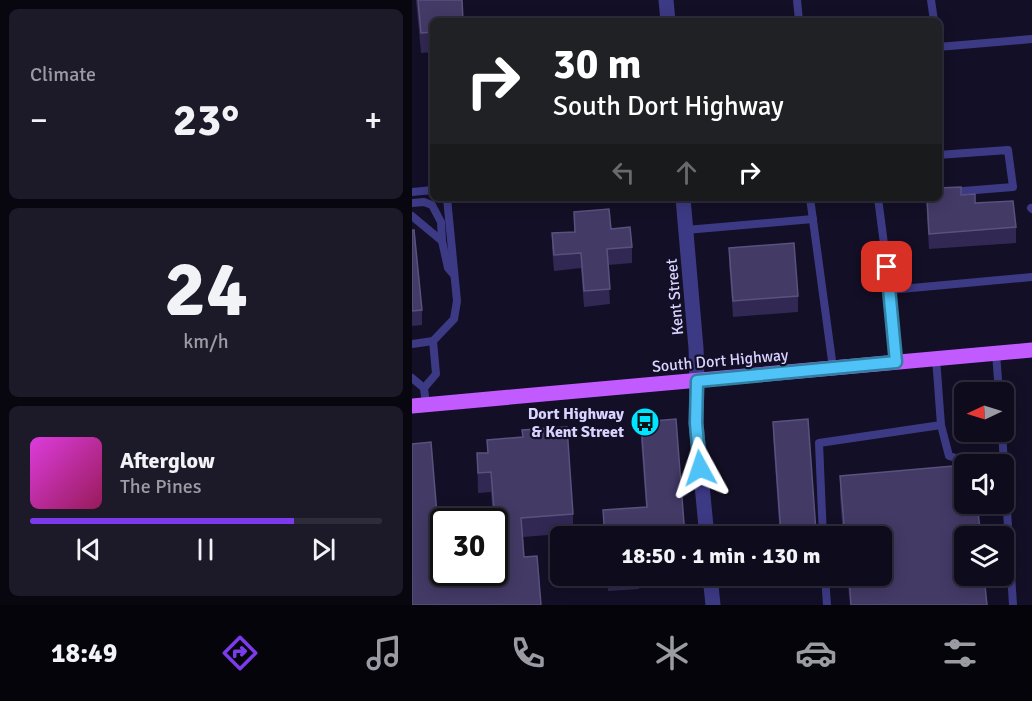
<!DOCTYPE html>
<html lang="en">
<head>
<meta charset="utf-8">
<style>
  body { margin:0; font-family:Signika,sans-serif; background:#1c1929; color:#f1f3f6; height:100vh; display:flex; flex-direction:column; font-size:22px; white-space:nowrap }
  * { box-sizing:border-box; margin:0 }
  p { font-size:20px; color:#9b9ba3 }
  .icon { flex:none; width:33px; height:33px; fill:none; stroke:currentColor; stroke-width:2; stroke-linecap:round; stroke-linejoin:round }
  .map { position:relative; flex:1; overflow:hidden }
  .sheet { display:flex; flex-direction:column; gap:9px; padding:9px; background:#08060f; width:412px }
  .sheet>* { flex:none }
  .guide { position:absolute; left:18px; top:18px; width:512px; height:183px; border-radius:9px; box-shadow:0 3px 15px #0003,0 0 0 2px #2e2b3b; background:#202124; color:#fff; overflow:hidden }
  .needle { width:39px; rotate:266deg }
  .tools { position:absolute; left:542px; top:382px; display:grid; gap:12px }
  .tools a { display:grid; place-items:center; width:60px; height:60px; border-radius:9px; background:#0e0b1c; box-shadow:0 3px 15px #0003,0 0 0 2px #2e2b3b; font-size:30px }
  .speed { position:absolute; left:18px; top:508px; display:flex; gap:12px; font-size:30px; font-weight:700; text-align:center }
  .speed>* { display:grid; place-content:center; width:78px; height:78px; border-radius:50%; background:#0e0b1c; box-shadow:0 3px 15px #0003,0 0 0 2px #2e2b3b; line-height:1 }
  .speed .limit { border:3px solid #111; border-radius:9px; background:#fff; color:#111 }
  .pin { position:absolute; display:grid; place-items:center; width:51px; height:51px; color:#fff; margin:-26px; border-radius:12px; box-shadow:0 3px 9px #0006 }
  .me { position:absolute; width:66px; margin:-33px; rotate:355deg; stroke-linejoin:round; filter:drop-shadow(0 0 4px #0008) }
  .turn { display:flex; align-items:center; gap:21px; height:126px; padding:0 24px; font-size:27px }
  .turn .icon { width:78px; height:78px; stroke-width:2.5 }
  .turn b { display:block; font-size:42px; line-height:51px }
  .lanes { display:flex; align-items:center; height:57px; padding:0 24px; background:#0003; justify-content:center; gap:30px; direction:ltr }
  .lanes .off { opacity:.35 }
  .big { font-size:45px; font-weight:700; line-height:1.1 }
  .sheet .widget { flex:1; display:flex; flex-direction:column; justify-content:center; gap:9px; min-width:0; padding:0 21px; border-radius:9px; background:#1c1929 }
  .sheet .dial { align-items:center; gap:0 }
  .dial b { font-size:78px; line-height:1 }
  .song { display:flex; align-items:center; gap:18px }
  .cover { width:72px; height:72px; border-radius:9px; background:linear-gradient(135deg,hsl(300 70% 55%),hsl(330 70% 35%)) }
  .played { height:6px; border-radius:3px; background:linear-gradient(90deg,#7c3aed 75%,#2e2b3b 75%) }
  .keys { display:flex; justify-content:space-around; direction:ltr }
  .heat { display:flex; justify-content:space-between; align-items:center; font-size:33px; direction:ltr }
  .trip { position:absolute; left:138px; top:526px; width:342px; height:60px; border-radius:9px; background:#0e0b1c; box-shadow:0 3px 15px #0003,0 0 0 2px #2e2b3b; font-weight:700; line-height:60px; text-align:center }
  .menu { display:flex; height:96px; justify-content:space-around; align-items:center; background:#06040b; color:#9b9ba3 }
  .menu .icon { width:42px; height:42px }
  .menu .current { color:#7c3aed }
  .menu b { font-size:27px; color:#f1f3f6 }
  main { display:flex; flex:1; min-height:0 }
  .map>svg:first-child { display:block }
  .lines { fill:none; stroke-linecap:round; stroke-linejoin:round }
  .service { stroke:#3d3a85; stroke-width:8 }
  .minor { stroke:#3d3a85; stroke-width:15 }
  .primary { stroke:#c25bff; stroke-width:15 }
  .wall { fill:#312854 }
  .building { fill:#433a66; stroke:#5a527e; stroke-width:1.5 }
  .route-casing { stroke:#337fa1; stroke-width:15 }
  .route { stroke:#4fc3f7; stroke-width:10 }
  .labels { text-anchor:middle; stroke-width:4.5; stroke-linejoin:round; paint-order:stroke }
  .street-label { font-size:16px; fill:#d9d4ff; stroke:#130f26 }
  .poi-label { font-size:16px; font-weight:bold; fill:#d9d4ff; stroke:#130f26; text-anchor:end }
</style>
</head>
<body>
<main>
<section class="sheet">
<div class="widget"><p>Climate</p>
<div class="heat"><a>−</a><b class="big">23°</b><a>+</a></div>
</div>
<div class="widget dial"><b>24</b><p>km/h</p></div>
<div class="widget">
<div class="song"><i class="cover"></i><div><b>Afterglow</b><p>The Pines</p></div></div>
<div class="played"></div>
<div class="keys"><svg class="icon" aria-label="previous" viewBox="0 0 24 24"><path d="M18 5L8 12l10 7zM5 5v14"/></svg><svg class="icon" aria-label="pause" viewBox="0 0 24 24"><path d="M8 5v14M16 5v14"/></svg><svg class="icon" aria-label="next" viewBox="0 0 24 24"><path d="M6 5l10 7-10 7zM19 5v14"/></svg></div>
</div>
</section>
<div class="map">
<svg width="620" height="605" viewBox="0 0 620 605">
  <rect width="100%" height="100%" fill="#130f26"/>
  <g class="lines">
    <!-- service -->
    <g class="service">
      <path d="M385,0l2,21"/>
      <path d="M519,0l3,21"/>
      <path d="M526,47l94,-8"/>
      <path d="M526,155l70,-5 5,37 -75,6"/>
      <path d="M0,192l21,-2"/>
      <path d="M398,198l23,170"/>
      <path d="M470,198h-4l12,92 6,72"/>
      <path d="M0,203l12,-1 8,3 9,17 1,19"/>
      <path d="M619,208l1,1"/>
      <path d="M0,216l30,25 6,27 6,7"/>
      <path d="M274,230l127,-11"/>
      <path d="M478,290l142,-13"/>
      <path d="M0,344l21,-3 21,-22 3,-18 -10,-103"/>
      <path d="M584,353l3,40"/>
      <path d="M0,378l12,10 2,17"/>
      <path d="M12,388l12,-14 -3,-33"/>
      <path d="M529,425l8,31 31,9"/>
      <path d="M590,432l11,173"/>
      <path d="M411,537l-4,-94 122,-18 -5,-67"/>
      <path d="M413,576l2,29"/>
    </g>
    <!-- minor -->
    <g class="minor">
      <path d="M254,0l2,21"/>
      <path d="M271,198l13,150 1,32 -1,43 11,114"/>
      <path d="M298,576l3,29"/>
    </g>
    <!-- primary -->
    <path class="primary" d="M0,406l620,-56"/>
  </g>
  <!-- wall -->
  <g class="wall">
    <path d="M4,0h46l-29,21v31l-12,1z"/>
    <path d="M549,195l55,32v16l-87,6 -3,-51h12z"/>
    <path d="M162,212l37,17 21,18v16l-24,2 2,39 -26,3 -3,-39 -27,3 -2,-22v-16l22,-1z"/>
    <path d="M0,230l10,80v15l-10,1z"/>
    <path d="M317,248l69,48v16l-65,5 -4,-54z"/>
    <path d="M229,422l44,115h-81l-1,-27 43,-3 -5,-65z"/>
    <path d="M361,422l43,110v5h-36l-7,-100z"/>
    <path d="M155,427l6,87v19l-50,4 1,20 13,-1 4,49h-129v-161l19,-2 10,121h3v10h50v-14h3l-3,-37h-1l-2,-30 -13,1 -1,-40h10v-13l35,-3v-7z"/>
    <path d="M428,476l147,129h-137l-3,-29h35v-39h-39l-3,-41z"/>
    <path d="M195,576h32v13l-31,2z"/>
  </g>
  <!-- building -->
  <g class="building">
    <path d="M6,0h44l1,21h-30v11l-12,1z"/>
    <path d="M549,187v8l14,-1v9l38,-2 3,26 -87,7 -2,-36h11v-10z"/>
    <path d="M197,209l2,20 19,-2 2,20 -25,2 3,40 -26,2 -3,-38 -27,2 -2,-22 23,-1 -1,-20z"/>
    <path d="M0,230h2l8,80 -10,1z"/>
    <path d="M382,243l4,53 -65,5 -4,-53z"/>
    <path d="M264,419l9,118h-80l-2,-27 44,-3 -6,-85z"/>
    <path d="M396,419l8,113 -35,3 -8,-113z"/>
    <path d="M155,427l6,87 -52,4 3,39 13,-1 4,49h-129v-161l19,-2 10,121h3v10h50v-14h4l-7,-87 -13,1 -1,-20h11l-1,-13 36,-3 -1,-7z"/>
    <path d="M552,465v39h13l4,33h-17v39h20l3,29h-136l-2,-29h33v-39h-37l-5,-61z"/>
  </g>
  <g class="lines">
    <!-- route casing -->
    <g class="route-casing">
      <path id="route" d="M288,468l-4,-45 1,-42 199,-19 -9,-95"/>
    </g>
    <!-- route -->
    <use href="#route" class="route"/>
  </g>
  <!-- icons -->
  <defs>
    <g id="bus-disc" transform="scale(1.5)"><circle r="9.5" fill="#00e5ff" stroke="#130f26"/><path d="M-5-6H5V4H4V6H2V4H-2V6H-4V4H-5ZM-3.5-4V0h7V-4ZM-3.5 1.2v1.5H-2V1.2ZM2 1.2v1.5H3.5V1.2Z" fill="#111"/></g>
  </defs>
  <g fill-rule="evenodd">
    <use href="#bus-disc" x="233" y="422"/>
  </g>
  <g class="labels">
    <!-- street labels -->
    <g class="street-label">
      <text transform="translate(262 297) rotate(-95)" y="6">Kent Street</text>
      <text transform="translate(308 360) rotate(-5)" y="6">South Dort Highway</text>
    </g>
    <!-- poi labels -->
    <g class="poi-label">
      <text x="212" y="419">Dort Highway<tspan x="212" dy="18">&amp; Kent Street</tspan></text>
    </g>
  </g>
</svg>
<div class="tools">
<a><svg class="needle" viewBox="-14 -14 28 28"><path d="M0-13l5 13h-10z" fill="#e53935"/><path d="M0 13l5-13h-10z" fill="#9b9ba3"/></svg></a>
<a><svg class="icon" aria-label="sound" viewBox="0 0 24 24"><path d="M4 9h4l5-4v14l-5-4H4zM17 9q2 3 0 6"/></svg></a>
<a><svg class="icon" aria-label="layers" viewBox="0 0 24 24"><path d="M12 4l9 5-9 5-9-5zM3 14l9 5 9-5"/></svg></a>
</div>
<div class="speed"><div class="limit">30</div></div>
<div class="pin" style="left:475px;top:267px;background:#d93025"><svg class="icon" aria-label="arrive" viewBox="0 0 24 24"><path d="M6 21V4h12l-3 4 3 4H6"/></svg></div>
<svg class="me" style="left:288px;top:468px" viewBox="-20 -20 40 40"><path d="M0-17L14 15 0 8-14 15z" fill="#4fc3f7" stroke="#fff" stroke-width="4"/></svg>
<div class="trip">18:50 · 1 min · 130 m</div>
<div class="guide">
<div class="turn"><svg class="icon" aria-label="right" viewBox="0 0 24 24"><path d="M7 20v-9h11M14 6l5 5-5 5"/></svg><div><b>30 m</b>South Dort Highway</div></div>
<div class="lanes"><svg class="icon off" aria-label="left" viewBox="0 0 24 24"><path d="M17 20v-9H6M10 6l-5 5 5 5"/></svg><svg class="icon off" aria-label="ahead" viewBox="0 0 24 24"><path d="M12 20V5M6 11l6-6 6 6"/></svg><svg class="icon" aria-label="right" viewBox="0 0 24 24"><path d="M7 20v-9h11M14 6l5 5-5 5"/></svg></div>
</div>
</div>
</main>
<nav class="menu">
<b>18:49</b>
<svg class="icon current" aria-label="directions" viewBox="0 0 24 24"><path d="M12 3l9 9-9 9-9-9zM9 14v-3h6M13 9l2 2-2 2"/></svg>
<svg class="icon" aria-label="music" viewBox="0 0 24 24"><path d="M9 18V5l10-2v13"/><circle cx="6" cy="18" r="3"/><circle cx="16" cy="16" r="3"/></svg>
<svg class="icon" aria-label="phone" viewBox="0 0 24 24"><path d="M5 4h4l2 5-3 2q2 4 5 5l2-3 5 2v4C11 20 4 13 5 4z"/></svg>
<svg class="icon" aria-label="climate" viewBox="0 0 24 24"><path d="M12 3v18M4 7l16 10M4 17L20 7"/></svg>
<svg class="icon" aria-label="car" viewBox="0 0 24 24"><path d="M5 17H2v-5l4-1 3-4h7l3 4 3 1v5h-3M9 17h6M6 11h13"/><circle cx="7" cy="17" r="2"/><circle cx="17" cy="17" r="2"/></svg>
<svg class="icon" aria-label="filters" viewBox="0 0 24 24"><path d="M4 7h16M4 17h16"/><circle cx="9" cy="7" r="2"/><circle cx="15" cy="17" r="2"/></svg>
</nav>
</body>
</html>
